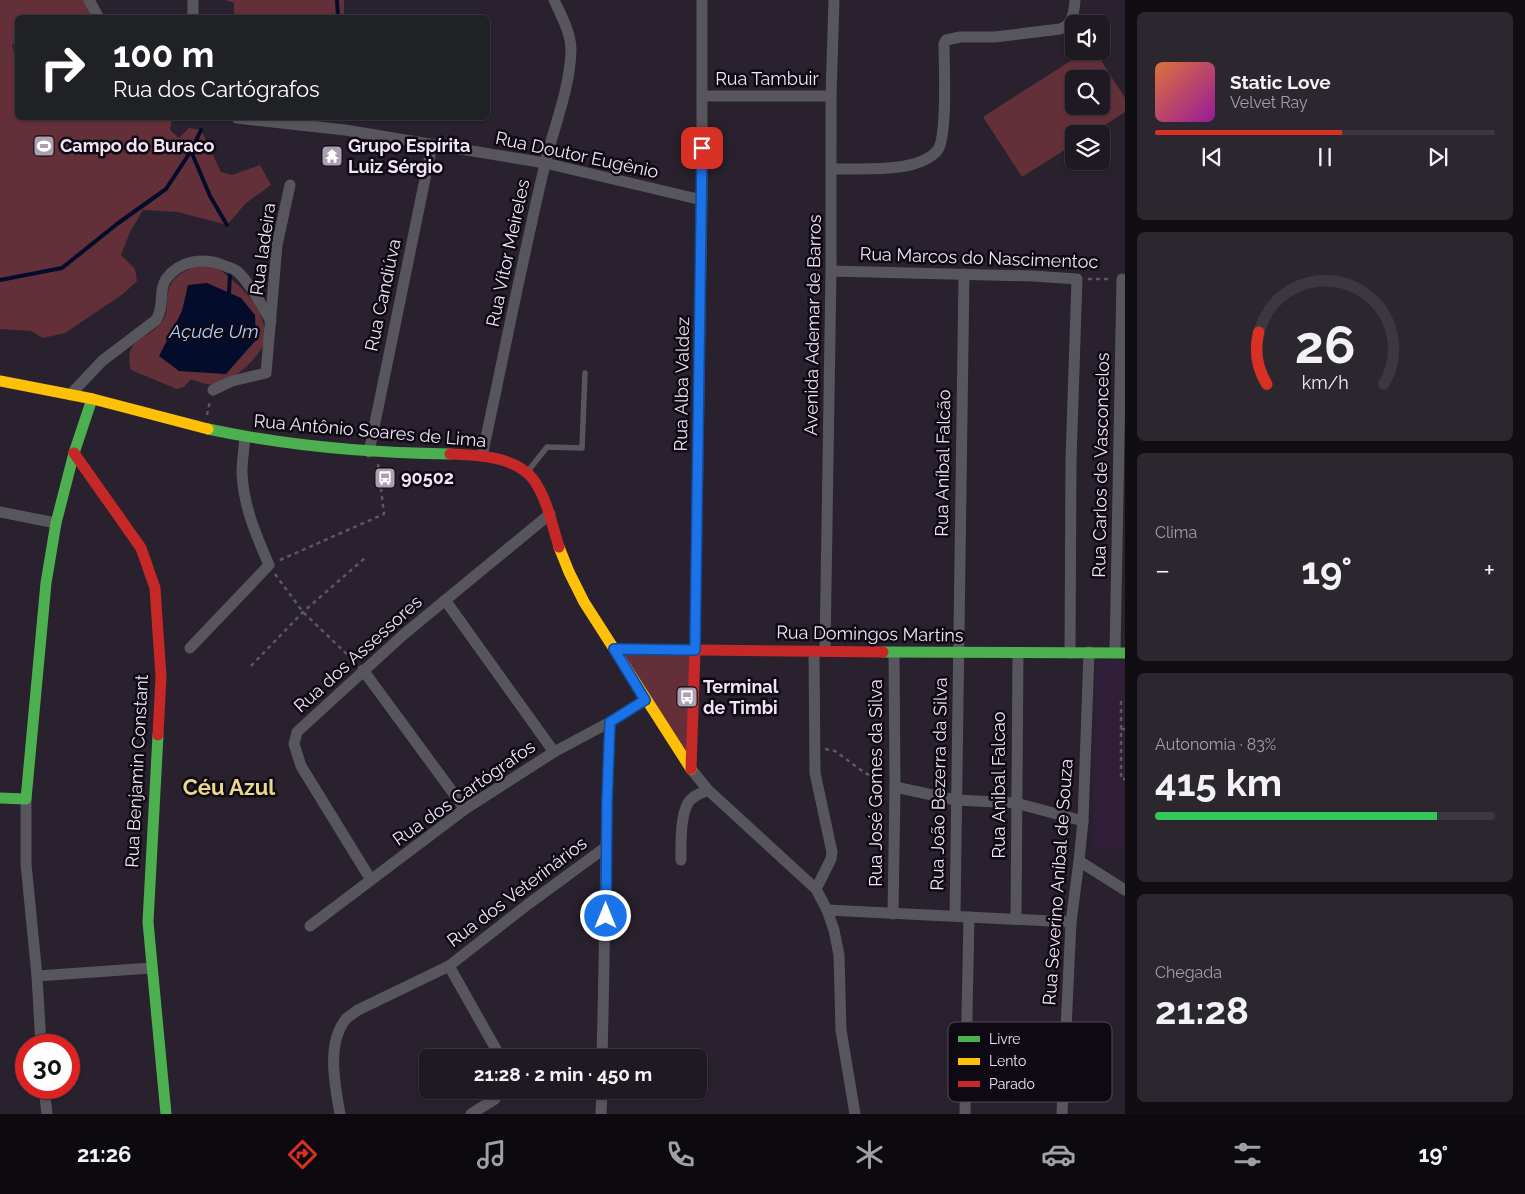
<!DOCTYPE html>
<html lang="pt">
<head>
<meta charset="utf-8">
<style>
  body { margin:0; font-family:Raleway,sans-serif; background:#2c262f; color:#f1f3f6; height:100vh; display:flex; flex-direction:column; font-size:19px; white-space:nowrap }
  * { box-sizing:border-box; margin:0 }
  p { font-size:16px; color:#a1a0a5 }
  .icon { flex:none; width:28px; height:28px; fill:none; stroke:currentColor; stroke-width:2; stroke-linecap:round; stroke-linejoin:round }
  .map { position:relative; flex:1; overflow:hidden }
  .sheet { display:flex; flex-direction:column; gap:12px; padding:12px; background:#110e13; width:400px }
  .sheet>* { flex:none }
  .banner { position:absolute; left:15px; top:15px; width:475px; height:105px; border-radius:8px; box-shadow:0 1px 4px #0004,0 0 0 1px #3c3840; background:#202124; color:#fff; overflow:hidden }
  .buttons { position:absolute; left:1065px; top:15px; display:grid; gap:10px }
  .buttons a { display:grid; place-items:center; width:45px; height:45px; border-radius:8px; background:#1f1922; box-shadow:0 1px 4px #0004,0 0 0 1px #3c3840; font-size:25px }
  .speed { position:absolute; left:15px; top:1034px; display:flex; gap:10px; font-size:25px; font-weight:700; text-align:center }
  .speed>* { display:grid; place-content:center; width:65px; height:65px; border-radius:50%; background:#1f1922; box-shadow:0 1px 4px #0004,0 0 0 1px #3c3840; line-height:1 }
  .speed .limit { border:8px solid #d22; background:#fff; color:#111 }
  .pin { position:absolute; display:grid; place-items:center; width:42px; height:42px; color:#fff; margin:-21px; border-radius:10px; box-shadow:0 2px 8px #0006 }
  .me { position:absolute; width:55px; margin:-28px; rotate:0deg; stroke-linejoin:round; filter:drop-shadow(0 0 4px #0008) }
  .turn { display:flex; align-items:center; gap:18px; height:105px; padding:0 15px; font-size:22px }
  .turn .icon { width:65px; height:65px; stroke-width:2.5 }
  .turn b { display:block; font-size:35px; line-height:42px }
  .big { font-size:38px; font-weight:700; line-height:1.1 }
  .sheet .tile { flex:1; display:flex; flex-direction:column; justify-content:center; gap:8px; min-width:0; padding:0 18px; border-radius:8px; background:#2c262f }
  .sheet .dial { align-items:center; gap:0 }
  .dial svg { height:130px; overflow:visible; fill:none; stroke:#3c3840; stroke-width:7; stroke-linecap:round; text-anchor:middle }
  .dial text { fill:#f1f3f6; stroke:none }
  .song { display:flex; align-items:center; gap:15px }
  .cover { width:60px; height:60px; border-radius:8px; background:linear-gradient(135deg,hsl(20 70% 55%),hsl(300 70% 35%)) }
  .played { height:5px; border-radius:2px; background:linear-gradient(90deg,#d93025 55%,#3c3840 55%) }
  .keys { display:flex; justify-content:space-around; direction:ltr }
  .heat { display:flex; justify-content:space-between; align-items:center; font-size:28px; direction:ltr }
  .charge { height:8px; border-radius:4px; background:linear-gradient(90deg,#34c759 83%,#3c3840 0) }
  .trip { position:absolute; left:419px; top:1049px; width:288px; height:50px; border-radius:8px; background:#1f1922; box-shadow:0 1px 4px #0004,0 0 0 1px #3c3840; font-weight:700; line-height:50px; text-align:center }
  .dock { display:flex; height:80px; justify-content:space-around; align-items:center; background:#0c0a0e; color:#a1a0a5 }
  .dock .icon { width:35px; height:35px }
  .dock .on { color:#d93025 }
  .dock b { font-size:22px; color:#f1f3f6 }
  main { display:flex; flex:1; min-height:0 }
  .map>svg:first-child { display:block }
  .built { fill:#311f39 }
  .green { fill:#63303a; fill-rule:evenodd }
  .water { fill:#040c2b }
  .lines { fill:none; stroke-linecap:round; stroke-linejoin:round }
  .stream { stroke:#040c2b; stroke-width:4 }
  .path { stroke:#5b585e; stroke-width:2.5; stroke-dasharray:4 4; stroke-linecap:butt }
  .lane { stroke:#58565d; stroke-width:5.5 }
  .street { stroke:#58565d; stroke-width:11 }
  .fast { stroke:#4caf50; stroke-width:11 }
  .slow { stroke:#ffc107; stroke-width:11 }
  .jam { stroke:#c62828; stroke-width:11 }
  .route-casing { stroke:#114b97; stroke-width:12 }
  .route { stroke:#1a73e8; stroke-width:9 }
  .labels { text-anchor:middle; stroke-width:5; stroke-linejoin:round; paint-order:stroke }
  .street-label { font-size:18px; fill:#efe5f5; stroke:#0f0913 }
  .poi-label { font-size:18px; font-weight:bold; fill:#efe5f5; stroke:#0f0913; text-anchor:start }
  .water-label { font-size:19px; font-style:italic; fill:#abcdfa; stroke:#0f0913 }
  .district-label { font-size:22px; font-weight:bold; fill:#e9d88a; stroke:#0f0913 }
  .key { fill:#0f0913; stroke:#524b57; stroke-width:1 }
  .key-label { font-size:14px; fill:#efe5f5 }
</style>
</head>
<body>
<main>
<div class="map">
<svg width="1125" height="1114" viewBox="0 0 1125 1114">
  <rect width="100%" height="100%" fill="#29212d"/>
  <!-- built -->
  <path class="built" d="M1096,661h29v188l-33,-1z"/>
  <!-- green -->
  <g class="green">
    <path d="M0,0h84l9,17 -75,1 -1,24 -5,3 5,16 1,57h154l-2,12 9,8 10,-10 12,2 20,42 11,3 28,-10 11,20 -25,18 -19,22 -49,-13 -35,-2 -13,22 -9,23 14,14 2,12 -14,13 -58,39 -22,5 -12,-7 -31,-2z"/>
    <path d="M225,0h119v17h-110v-14z"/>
    <path d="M1086,51h9l30,47v14l-34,22h-17v10l-52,33 -39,-60zM1074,79h27v27h-27z"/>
    <path d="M201,265c5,1 11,1 15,3 5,2 9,6 13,9 18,15 37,35 36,61 0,15 -32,44 -48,46 -8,2 -19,-2 -26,-5l-7,8 -7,2 -46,-19c-8,-32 14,-28 30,-47 6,-7 6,-14 6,-22 1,-24 14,-29 34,-36z"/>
    <path d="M614,649l81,1 -4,119z"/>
  </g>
  <!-- water -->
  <path class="water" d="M207,283l34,15 14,17 1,25 -30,34 -47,-3 -20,-15 23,-45 6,-26z"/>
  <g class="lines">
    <!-- stream -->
    <g class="stream">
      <path d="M337,0l1,18"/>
      <path d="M191,151l19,45 17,29"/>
      <path d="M0,280l62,-12 55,-44 49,-35 25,-38 10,-21"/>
      <path d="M229,293l1,-20"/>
    </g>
    <!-- path -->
    <g class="path">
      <path d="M1088,279h22"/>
      <path d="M207,415l3,-14"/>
      <path d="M280,560l104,-46 -6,-50"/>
      <path d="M275,574l28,38 52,50"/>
      <path d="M251,666l52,-54 62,-54"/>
      <path d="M1121,729v-27h4"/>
      <path d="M1125,729h-4v50h4"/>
      <path d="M825,749l10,2 30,22 20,9"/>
    </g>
    <!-- lane -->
    <path class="lane" d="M528,471l19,-24 35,1 3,-75"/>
    <!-- street -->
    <g class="street">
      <path d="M89,0l10,18"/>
      <path d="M193,0v18"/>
      <path d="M702,96h129"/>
      <path d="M237,118l108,12 200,33 157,37"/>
      <path d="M832,169c29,-1 84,5 105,-18 11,-13 7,-87 7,-107l2,-4 14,-3h35l65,-8c13,-4 14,-17 15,-29"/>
      <path d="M831,271l202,5 44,3 -6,181 -1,193"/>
      <path d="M213,390l19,-9 34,-8 11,-128 13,-60"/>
      <path d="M70,395l32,-34 54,-41c9,-14 2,-29 10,-41 14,-19 38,-22 59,-13 5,2 10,3 14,7 13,13 22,32 32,48"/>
      <path d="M369,452l63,-307"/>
      <path d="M482,456c21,-97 40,-195 63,-292 9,-38 25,-75 26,-114 0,-17 -10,-35 -17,-50"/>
      <path d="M0,512l56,11"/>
      <path d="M445,600l109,152"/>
      <path d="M190,648l79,-83c-13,-30 -26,-60 -27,-93 0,-11 2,-23 3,-35"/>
      <path d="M695,650l7,-450v-200"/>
      <path d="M814,651l1,122 17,79 -1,7 -15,30 11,21 7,20 5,25 2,75 14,84"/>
      <path d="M825,651l6,-380v-175l3,-96"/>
      <path d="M1115,652l7,-373"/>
      <path d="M363,670l102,139"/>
      <path d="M691,769l17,21 108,99"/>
      <path d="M895,787l61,13 60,3 67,18"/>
      <path d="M26,799v65l11,112 4,69"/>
      <path d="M681,860c0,-15 -1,-43 7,-57 4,-7 13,-10 20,-13"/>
      <path d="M1079,861l46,29"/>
      <path d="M371,880l-70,-114 -7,-22 3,-12 106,-97 147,-121"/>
      <path d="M827,910l244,12"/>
      <path d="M893,914l2,-127 -1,-135"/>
      <path d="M955,916l9,-642"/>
      <path d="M1016,918l2,-265"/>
      <path d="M310,926l155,-117 89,-57 56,-30 35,-22"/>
      <path d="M449,966l52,92"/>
      <path d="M37,976l114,-8"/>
      <path d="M602,1058c3,-112 3,-224 8,-336"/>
      <path d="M44,1088l3,26"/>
      <path d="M340,1114c-5,-28 -14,-71 6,-95 3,-3 8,-6 12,-9l91,-44 78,-61 79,-58"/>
      <path d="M471,1114l24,-15 6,-9"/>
      <path d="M601,1114l1,-24"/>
      <path d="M965,1114l4,-197"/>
      <path d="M1062,1114l9,-192 8,-61 4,-40 6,-169"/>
    </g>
    <!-- fast -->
    <g class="fast">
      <path d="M208,429c80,17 160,24 242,25"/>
      <path d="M883,652l242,1"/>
      <path d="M158,735l-10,187 18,192"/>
      <path d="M0,798l26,1 20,-216 10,-60 18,-70 18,-54"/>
    </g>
    <!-- slow -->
    <g class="slow">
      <path d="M0,381l93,18 115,30"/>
      <path d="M559,547l10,25 15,30 107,167"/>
    </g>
    <!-- jam -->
    <g class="jam">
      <path d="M74,453l67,95 14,40 6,89 -3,58"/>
      <path d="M450,454c26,1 65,2 83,25 14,19 19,46 26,68"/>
      <path d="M614,649l269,3"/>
      <path d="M691,769l4,-119"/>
    </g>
  </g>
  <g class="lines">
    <!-- route casing -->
    <g class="route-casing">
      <path id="route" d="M606,916l1,-116 3,-78 35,-22 -31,-51 81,1 7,-502"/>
    </g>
    <!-- route -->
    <use href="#route" class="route"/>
  </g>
  <!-- icons -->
  <defs>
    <g id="stadium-square" transform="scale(1.125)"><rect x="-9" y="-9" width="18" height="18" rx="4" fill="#aaa0af" stroke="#0f0913"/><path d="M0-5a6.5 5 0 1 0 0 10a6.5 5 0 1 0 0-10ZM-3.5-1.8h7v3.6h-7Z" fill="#fff"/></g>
    <g id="temple-square" transform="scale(1.125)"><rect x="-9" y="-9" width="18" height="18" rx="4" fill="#aaa0af" stroke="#0f0913"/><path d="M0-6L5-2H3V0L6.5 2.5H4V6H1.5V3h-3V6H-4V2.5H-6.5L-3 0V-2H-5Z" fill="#fff"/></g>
    <g id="bus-square" transform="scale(1.125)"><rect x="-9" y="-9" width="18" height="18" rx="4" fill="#aaa0af" stroke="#0f0913"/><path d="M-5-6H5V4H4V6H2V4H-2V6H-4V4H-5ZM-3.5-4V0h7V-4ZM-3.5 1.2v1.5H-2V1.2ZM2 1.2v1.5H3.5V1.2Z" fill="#fff"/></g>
  </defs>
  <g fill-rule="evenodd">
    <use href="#stadium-square" x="44" y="146"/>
    <use href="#temple-square" x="332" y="156"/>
    <use href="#bus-square" x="385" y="478"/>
    <use href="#bus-square" x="687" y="697"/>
  </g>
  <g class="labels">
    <!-- street labels -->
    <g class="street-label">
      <text x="767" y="85">Rua Tambuir</text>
      <text transform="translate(577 155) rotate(12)" y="6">Rua Doutor Eugênio</text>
      <text transform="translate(263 249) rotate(-82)" y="6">Rua ladeira</text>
      <text transform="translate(508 253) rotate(-78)" y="6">Rua Vítor Meireles</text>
      <text transform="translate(979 258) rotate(2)" y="6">Rua Marcos do Nascimentoc</text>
      <text transform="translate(383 295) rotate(-78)" y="6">Rua Candiúva</text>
      <text transform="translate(813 325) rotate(-89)" y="6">Avenida Ademar de Barros</text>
      <text transform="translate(682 384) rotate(-89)" y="6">Rua Alba Valdez</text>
      <text transform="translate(370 431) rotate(5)" y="6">Rua Antônio Soares de Lima</text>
      <text transform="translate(943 463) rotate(-89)" y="6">Rua Aníbal Falcão</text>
      <text transform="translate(1101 465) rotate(-89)" y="6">Rua Carlos de Vasconcelos</text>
      <text transform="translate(870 634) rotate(1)" y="6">Rua Domingos Martins</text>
      <text transform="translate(358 654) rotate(-42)" y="6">Rua dos Assessores</text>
      <text transform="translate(137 771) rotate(-87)" y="6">Rua Benjamin Constant</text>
      <text transform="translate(876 783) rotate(-90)" y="6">Rua José Gomes da Silva</text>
      <text transform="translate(939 784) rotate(-89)" y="6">Rua João Bezerra da Silva</text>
      <text transform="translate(999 785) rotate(-90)" y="6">Rua Anibal Falcao</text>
      <text transform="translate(464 793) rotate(-35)" y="6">Rua dos Cartógrafos</text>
      <text transform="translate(1058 882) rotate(-86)" y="6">Rua Severino Aníbal de Souza</text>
      <text transform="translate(517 892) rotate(-37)" y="6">Rua dos Veterinários</text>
    </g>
    <!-- poi labels -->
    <g class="poi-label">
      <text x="60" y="152">Campo do Buraco</text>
      <text x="348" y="152">Grupo Espírita<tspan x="348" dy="21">Luiz Sérgio</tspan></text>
      <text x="401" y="484">90502</text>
      <text x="703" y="693">Terminal<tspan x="703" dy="21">de Timbi</tspan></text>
    </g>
    <!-- water labels -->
    <g class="water-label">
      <text x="214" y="338">Açude Um</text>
    </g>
    <!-- district labels -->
    <g class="district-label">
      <text x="229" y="795">Céu Azul</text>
    </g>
  </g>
  <!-- legend -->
  <rect x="948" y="1022" width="164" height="80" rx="8" class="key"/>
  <rect x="958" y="1036" width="22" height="6" fill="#4caf50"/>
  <rect x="958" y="1058" width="22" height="7" fill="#ffc107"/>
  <rect x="958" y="1081" width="22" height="6" fill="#c62828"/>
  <g class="key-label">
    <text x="989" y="1044">Livre</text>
    <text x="989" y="1066">Lento</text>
    <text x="989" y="1089">Parado</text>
  </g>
</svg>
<div class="buttons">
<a><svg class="icon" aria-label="sound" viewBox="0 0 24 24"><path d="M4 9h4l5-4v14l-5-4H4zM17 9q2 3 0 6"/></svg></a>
<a><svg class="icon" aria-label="search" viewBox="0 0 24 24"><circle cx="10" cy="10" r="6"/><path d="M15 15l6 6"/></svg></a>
<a><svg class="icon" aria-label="layers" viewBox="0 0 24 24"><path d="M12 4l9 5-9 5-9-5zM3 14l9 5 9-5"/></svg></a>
</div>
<div class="speed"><div class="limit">30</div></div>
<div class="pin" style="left:702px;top:148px;background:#d93025"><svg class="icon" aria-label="arrive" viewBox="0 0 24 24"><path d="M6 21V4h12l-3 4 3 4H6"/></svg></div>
<svg class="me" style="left:606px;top:916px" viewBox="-20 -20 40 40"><circle r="17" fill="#1a73e8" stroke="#fff" stroke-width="3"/><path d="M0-11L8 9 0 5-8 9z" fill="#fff"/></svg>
<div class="trip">21:28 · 2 min · 450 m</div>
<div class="banner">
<div class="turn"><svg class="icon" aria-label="right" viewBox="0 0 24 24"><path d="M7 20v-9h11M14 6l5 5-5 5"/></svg><div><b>100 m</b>Rua dos Cartógrafos</div></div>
</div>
</div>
<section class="sheet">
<div class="tile">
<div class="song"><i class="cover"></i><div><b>Static Love</b><p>Velvet Ray</p></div></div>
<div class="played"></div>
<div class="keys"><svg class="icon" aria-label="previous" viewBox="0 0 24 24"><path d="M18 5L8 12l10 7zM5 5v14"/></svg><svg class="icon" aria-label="pause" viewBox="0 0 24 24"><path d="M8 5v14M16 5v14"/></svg><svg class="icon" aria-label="next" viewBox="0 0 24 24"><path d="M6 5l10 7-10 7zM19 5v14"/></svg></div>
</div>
<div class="tile dial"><svg viewBox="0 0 100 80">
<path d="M14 69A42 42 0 1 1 86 69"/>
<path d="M14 69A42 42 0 0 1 9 37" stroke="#d93025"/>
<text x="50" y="56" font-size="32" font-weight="700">26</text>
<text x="50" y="72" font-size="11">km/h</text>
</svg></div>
<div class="tile"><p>Clima</p>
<div class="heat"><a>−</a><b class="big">19°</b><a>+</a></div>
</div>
<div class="tile"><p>Autonomia · 83%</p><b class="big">415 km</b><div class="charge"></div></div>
<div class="tile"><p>Chegada</p><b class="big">21:28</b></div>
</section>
</main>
<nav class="dock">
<b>21:26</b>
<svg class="icon on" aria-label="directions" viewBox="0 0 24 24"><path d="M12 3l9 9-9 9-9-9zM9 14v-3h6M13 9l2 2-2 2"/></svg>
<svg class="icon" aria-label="music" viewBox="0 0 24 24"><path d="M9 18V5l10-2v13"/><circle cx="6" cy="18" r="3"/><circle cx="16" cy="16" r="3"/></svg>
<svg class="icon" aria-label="phone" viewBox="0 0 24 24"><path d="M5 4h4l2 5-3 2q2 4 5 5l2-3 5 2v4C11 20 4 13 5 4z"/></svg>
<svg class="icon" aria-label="climate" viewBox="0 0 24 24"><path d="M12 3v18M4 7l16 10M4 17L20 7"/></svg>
<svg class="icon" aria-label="car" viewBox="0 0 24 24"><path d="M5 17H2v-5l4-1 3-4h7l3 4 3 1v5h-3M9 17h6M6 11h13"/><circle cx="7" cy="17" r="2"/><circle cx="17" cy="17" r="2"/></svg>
<svg class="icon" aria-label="filters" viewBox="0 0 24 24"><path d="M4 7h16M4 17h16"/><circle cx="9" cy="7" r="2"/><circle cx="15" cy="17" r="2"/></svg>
<b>19°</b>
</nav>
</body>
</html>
